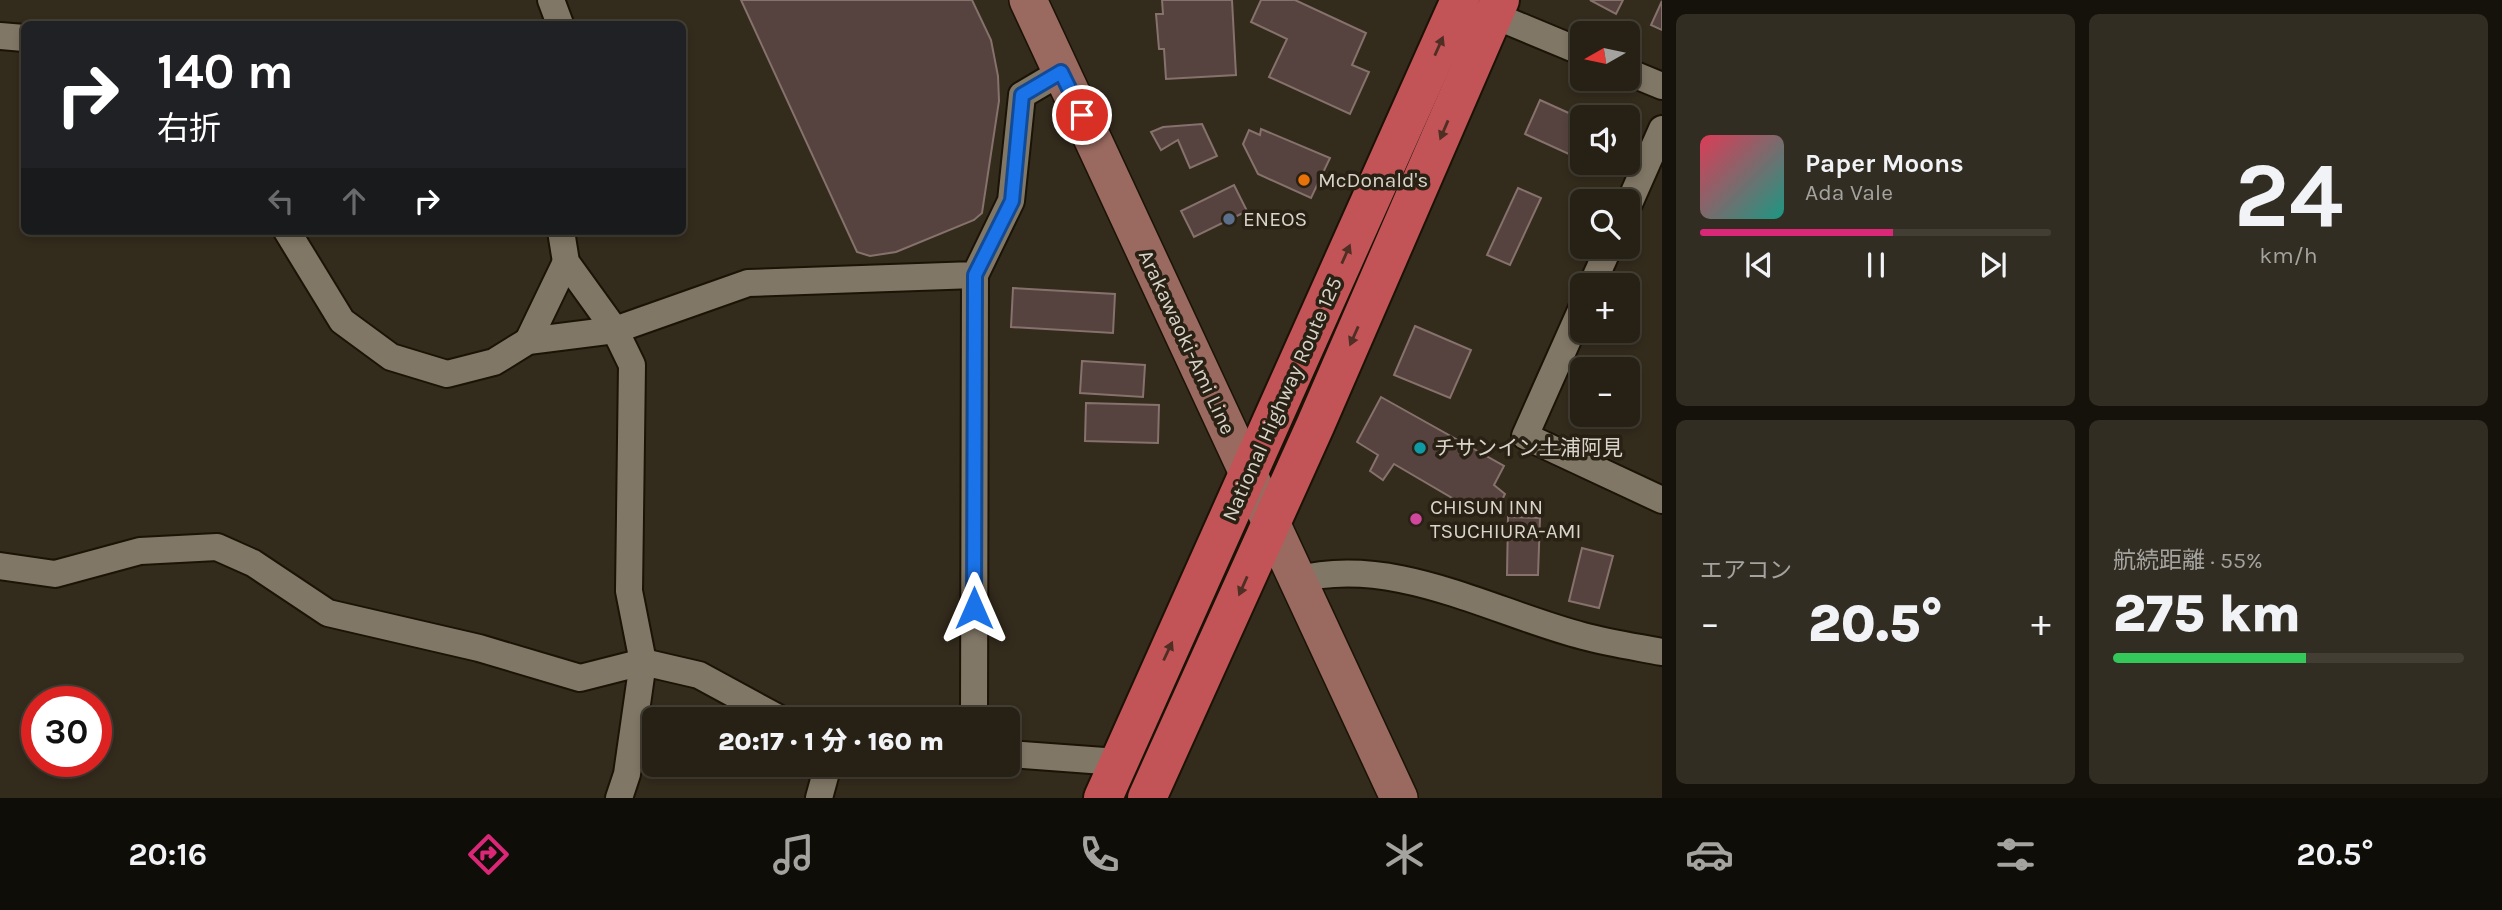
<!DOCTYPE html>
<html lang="ja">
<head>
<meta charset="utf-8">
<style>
  body { margin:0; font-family:Karla,"Noto Sans JP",sans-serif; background:#322d22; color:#f1f3f6; height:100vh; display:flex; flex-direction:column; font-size:26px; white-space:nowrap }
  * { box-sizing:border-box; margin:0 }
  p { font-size:23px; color:#a4a3a0 }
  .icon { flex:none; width:38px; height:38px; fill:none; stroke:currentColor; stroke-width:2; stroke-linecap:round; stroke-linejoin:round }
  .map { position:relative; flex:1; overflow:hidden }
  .drawer { display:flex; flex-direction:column; gap:14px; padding:14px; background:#15120c; width:840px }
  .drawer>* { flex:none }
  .banner { position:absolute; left:21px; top:21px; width:665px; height:214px; border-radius:10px; box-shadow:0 4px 10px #0003,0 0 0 2px #423e34; background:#202124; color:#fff; overflow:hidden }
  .needle { width:46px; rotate:261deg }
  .tools { position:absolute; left:1570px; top:21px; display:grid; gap:14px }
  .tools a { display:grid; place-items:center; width:70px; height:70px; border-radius:10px; background:#262015; box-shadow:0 4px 10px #0003,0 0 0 2px #423e34; font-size:35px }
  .speed { position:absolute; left:21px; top:686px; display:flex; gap:14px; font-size:35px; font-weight:700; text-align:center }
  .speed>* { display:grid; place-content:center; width:91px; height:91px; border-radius:50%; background:#262015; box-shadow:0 4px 10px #0003,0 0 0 2px #423e34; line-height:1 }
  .speed .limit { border:10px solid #d22; background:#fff; color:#111 }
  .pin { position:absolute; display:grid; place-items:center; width:60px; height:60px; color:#fff; margin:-30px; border:4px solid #fff; border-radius:50%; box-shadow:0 2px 7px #0007 }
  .me { position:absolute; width:77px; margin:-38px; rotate:0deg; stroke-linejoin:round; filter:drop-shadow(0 0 5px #0008) }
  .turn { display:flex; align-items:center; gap:24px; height:147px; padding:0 21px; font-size:32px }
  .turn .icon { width:91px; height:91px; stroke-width:2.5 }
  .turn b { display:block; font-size:49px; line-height:60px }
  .lanes { display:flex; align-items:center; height:66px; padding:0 21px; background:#0003; justify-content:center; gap:35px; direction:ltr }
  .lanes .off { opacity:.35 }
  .big { font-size:52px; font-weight:800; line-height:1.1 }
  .drawer .tile { flex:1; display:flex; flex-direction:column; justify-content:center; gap:10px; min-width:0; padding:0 24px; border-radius:10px; background:#322d22 }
  .drawer .dial { align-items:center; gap:0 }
  .dial b { font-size:91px; line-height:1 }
  .song { display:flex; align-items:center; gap:21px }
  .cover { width:84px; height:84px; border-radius:10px; background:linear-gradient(135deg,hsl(350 70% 55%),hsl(170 70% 35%)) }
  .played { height:7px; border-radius:4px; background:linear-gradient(90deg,#db2777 55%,#423e34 55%) }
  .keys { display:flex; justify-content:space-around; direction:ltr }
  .heat { display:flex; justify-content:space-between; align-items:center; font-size:38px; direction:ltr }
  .charge { height:10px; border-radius:5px; background:linear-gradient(90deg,#34c759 55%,#423e34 0) }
  .drawer .tiles { flex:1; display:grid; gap:14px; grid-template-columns:repeat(2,1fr) }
  .trip { position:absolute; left:642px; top:707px; width:378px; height:70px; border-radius:10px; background:#262015; box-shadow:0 4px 10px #0003,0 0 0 2px #423e34; font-weight:800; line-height:70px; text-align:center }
  .dock { display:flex; height:112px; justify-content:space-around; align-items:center; background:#0f0d08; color:#a4a3a0 }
  .dock .icon { width:49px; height:49px }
  .dock .active { color:#db2777 }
  .dock b { font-size:32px; color:#f1f3f6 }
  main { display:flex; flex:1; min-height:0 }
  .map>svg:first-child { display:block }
  .building { fill:#56433f; stroke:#86716c; stroke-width:2 }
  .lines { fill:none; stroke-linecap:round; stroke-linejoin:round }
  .minor-casing { stroke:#1b1306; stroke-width:30 }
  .secondary-casing { stroke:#1b1306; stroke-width:40 }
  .trunk-casing { stroke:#1b1306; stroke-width:42 }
  .minor { stroke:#817766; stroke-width:26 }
  .secondary { stroke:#9a6a60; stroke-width:37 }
  .trunk { stroke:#c25457; stroke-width:38 }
  .oneway { fill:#4f2e24 }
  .route-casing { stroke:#114b97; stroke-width:18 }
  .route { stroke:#1a73e8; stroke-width:12 }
  .food-dot { fill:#e8710a; stroke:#292113; stroke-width:2.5 }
  .service-dot { fill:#5c6f8a; stroke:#292113; stroke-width:2.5 }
  .culture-dot { fill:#0f9aa8; stroke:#292113; stroke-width:2.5 }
  .hotel-dot { fill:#d1479c; stroke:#292113; stroke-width:2.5 }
  .labels { text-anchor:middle; stroke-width:7; stroke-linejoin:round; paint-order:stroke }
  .poi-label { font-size:21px; fill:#d9d4cb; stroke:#292113; text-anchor:start }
  .street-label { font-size:21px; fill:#d9d4cb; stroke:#292113 }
</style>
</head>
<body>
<main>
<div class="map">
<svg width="1662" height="798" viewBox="0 0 1662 798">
  <rect width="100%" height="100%" fill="#332b1c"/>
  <!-- building -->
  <g class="building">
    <path d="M741,0h231l19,40 7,36 1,25 -17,112 -8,7 -78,32 -26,4 -13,-4z"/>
    <path d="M1162,0h70l4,75 -70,4 -2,-30h-5l-3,-35h7z"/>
    <path d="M1261,0h34l71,33 -14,32 17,7 -19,42 -81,-37 18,-38 -36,-17z"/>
    <path d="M1590,0h33l-7,14z"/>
    <path d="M1662,1v29l-11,-5z"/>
    <path d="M1540,100l42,19v41l-57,-26z"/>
    <path d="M1202,124l15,32 -27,12 -12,-28 -17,10 -10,-18 12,-5z"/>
    <path d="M1261,129l69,29 -19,40 -53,-24 -15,-30 6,-14 11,5z"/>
    <path d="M1234,185l13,26 -53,26 -13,-26z"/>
    <path d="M1518,188l23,10 -31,67 -23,-10z"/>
    <path d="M1013,288l102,6 -2,39 -102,-6z"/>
    <path d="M1415,326l56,24 -21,48 -56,-23z"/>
    <path d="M1082,361l63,4 -2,32 -63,-4z"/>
    <path d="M1381,397l123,69 -10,19 11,9 -8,16 -16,-8 -5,10 -82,-48 -11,16 -13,-9 8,-16 -21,-13z"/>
    <path d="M1086,403l73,2 -1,38 -73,-2z"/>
    <path d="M1508,517l32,1 -2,57h-31z"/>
    <path d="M1582,548l31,8 -14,52 -30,-7z"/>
  </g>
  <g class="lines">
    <!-- minor casing -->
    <g class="minor-casing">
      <g id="minor">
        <path d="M551,0l9,24"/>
        <path d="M1493,15l89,37"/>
        <path d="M0,36l24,2"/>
        <path d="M1628,72l34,14"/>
        <path d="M1628,206l34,-77"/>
        <path d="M287,231l55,90 49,36 56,17 47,-12 34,-21 87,-11 133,-47 227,-8 36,-74 11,-106 39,-23"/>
        <path d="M561,231l5,31 49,68 17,35 -3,226 14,71 -16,112 -8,24"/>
        <path d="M1592,285l17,-38"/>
        <path d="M1582,308l-57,128 137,64"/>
        <path d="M528,341l38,-79"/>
        <path d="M0,566l55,8 85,-23 77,-4 36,16 75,50 151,35 101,30 63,-16 56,13 81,44"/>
        <path d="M1296,580c97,-26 195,32 287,56 26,7 53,11 79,16"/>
        <path d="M974,719l1,-444"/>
        <path d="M1008,754l110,8"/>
        <path d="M819,798l9,-33"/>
      </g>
    </g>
    <!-- secondary casing -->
    <g class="secondary-casing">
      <path id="secondary" d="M1028,0l371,798"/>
    </g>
    <!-- trunk casing -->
    <g class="trunk-casing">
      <g id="trunk">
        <path d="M1103,798l357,-798"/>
        <path d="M1147,798l168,-372 185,-426"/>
      </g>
    </g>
    <!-- minor -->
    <use href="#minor" class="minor"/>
    <!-- secondary -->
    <use href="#secondary" class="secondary"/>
    <!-- trunk -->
    <use href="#trunk" class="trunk"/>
  </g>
  <!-- one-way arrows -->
  <defs><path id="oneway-solid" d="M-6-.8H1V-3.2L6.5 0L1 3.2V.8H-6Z" transform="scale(1.75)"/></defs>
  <g class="oneway">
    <use href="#oneway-solid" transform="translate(1439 46) rotate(-66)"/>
    <use href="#oneway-solid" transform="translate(1444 130) rotate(113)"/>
    <use href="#oneway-solid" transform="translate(1346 254) rotate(-66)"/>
    <use href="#oneway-solid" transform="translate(1354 336) rotate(114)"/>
    <use href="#oneway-solid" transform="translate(1243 586) rotate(114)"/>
    <use href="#oneway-solid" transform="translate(1168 651) rotate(-65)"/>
  </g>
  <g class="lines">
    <!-- route casing -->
    <g class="route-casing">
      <path id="route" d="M974,608l1,-333 37,-74 10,-106 39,-23 21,43"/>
    </g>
    <!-- route -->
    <use href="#route" class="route"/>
  </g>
  <!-- markers -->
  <circle class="food-dot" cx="1304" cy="180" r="7"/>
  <circle class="service-dot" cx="1229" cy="219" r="7"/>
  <circle class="culture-dot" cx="1420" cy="448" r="7"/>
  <circle class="hotel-dot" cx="1416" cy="519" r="7"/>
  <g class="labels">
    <!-- poi labels -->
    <g class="poi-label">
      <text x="1318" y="187">McDonald's</text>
      <text x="1243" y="226">ENEOS</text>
      <text x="1434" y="455">チサンイン土浦阿見</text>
      <text x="1430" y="514">CHISUN INN<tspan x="1430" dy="24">TSUCHIURA-AMI</tspan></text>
    </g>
    <!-- street labels -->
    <g class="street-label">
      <text transform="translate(1187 342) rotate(65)" y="7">Arakawaoki-Ami Line</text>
      <text transform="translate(1282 399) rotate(-66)" y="7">National Highway Route 125</text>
    </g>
  </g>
</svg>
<div class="tools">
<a><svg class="needle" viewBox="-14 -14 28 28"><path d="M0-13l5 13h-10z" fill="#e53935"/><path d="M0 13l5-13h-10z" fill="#a4a3a0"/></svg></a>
<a><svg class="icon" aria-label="sound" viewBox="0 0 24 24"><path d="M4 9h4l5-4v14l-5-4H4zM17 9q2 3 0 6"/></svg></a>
<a><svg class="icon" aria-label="search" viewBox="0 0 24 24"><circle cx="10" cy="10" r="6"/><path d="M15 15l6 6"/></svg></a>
<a>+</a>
<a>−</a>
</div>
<div class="speed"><div class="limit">30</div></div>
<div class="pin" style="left:1082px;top:115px;background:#d93025"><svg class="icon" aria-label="arrive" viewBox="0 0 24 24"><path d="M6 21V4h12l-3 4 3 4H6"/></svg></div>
<svg class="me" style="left:974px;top:608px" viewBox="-20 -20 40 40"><path d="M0-17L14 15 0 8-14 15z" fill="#1a73e8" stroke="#fff" stroke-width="4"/></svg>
<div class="trip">20:17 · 1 分 · 160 m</div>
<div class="banner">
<div class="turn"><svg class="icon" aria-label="right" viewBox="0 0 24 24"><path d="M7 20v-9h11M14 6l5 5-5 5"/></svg><div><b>140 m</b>右折</div></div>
<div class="lanes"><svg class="icon off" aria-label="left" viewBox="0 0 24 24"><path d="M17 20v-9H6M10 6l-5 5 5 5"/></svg><svg class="icon off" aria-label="ahead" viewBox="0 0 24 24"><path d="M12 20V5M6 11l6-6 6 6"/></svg><svg class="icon" aria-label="right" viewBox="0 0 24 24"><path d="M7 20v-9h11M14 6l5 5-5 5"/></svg></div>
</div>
</div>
<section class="drawer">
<div class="tiles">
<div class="tile">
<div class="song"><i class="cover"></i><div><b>Paper Moons</b><p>Ada Vale</p></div></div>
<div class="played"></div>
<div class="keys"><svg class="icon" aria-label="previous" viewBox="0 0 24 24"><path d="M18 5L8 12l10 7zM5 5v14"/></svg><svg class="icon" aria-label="pause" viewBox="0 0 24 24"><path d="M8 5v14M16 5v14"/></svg><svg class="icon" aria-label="next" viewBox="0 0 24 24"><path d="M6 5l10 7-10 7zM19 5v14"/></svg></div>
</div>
<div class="tile dial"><b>24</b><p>km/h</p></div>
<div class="tile"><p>エアコン</p>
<div class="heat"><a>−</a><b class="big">20.5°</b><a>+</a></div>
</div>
<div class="tile"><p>航続距離 · 55%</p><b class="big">275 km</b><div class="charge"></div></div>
</div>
</section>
</main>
<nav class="dock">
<b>20:16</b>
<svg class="icon active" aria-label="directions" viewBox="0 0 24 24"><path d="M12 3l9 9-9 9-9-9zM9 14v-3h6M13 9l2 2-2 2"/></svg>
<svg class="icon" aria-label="music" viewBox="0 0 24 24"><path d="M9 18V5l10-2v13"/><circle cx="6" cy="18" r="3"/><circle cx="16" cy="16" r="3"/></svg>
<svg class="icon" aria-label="phone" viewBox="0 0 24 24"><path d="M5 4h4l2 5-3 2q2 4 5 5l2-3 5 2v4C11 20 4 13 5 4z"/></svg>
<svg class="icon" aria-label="climate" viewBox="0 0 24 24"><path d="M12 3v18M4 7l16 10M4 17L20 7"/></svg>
<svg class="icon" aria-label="car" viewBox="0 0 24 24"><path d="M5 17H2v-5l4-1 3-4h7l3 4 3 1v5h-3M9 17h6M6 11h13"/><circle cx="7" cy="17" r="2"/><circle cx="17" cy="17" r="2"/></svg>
<svg class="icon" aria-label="filters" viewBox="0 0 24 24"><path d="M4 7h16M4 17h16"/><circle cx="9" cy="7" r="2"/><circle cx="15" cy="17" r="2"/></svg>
<b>20.5°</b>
</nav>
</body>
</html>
